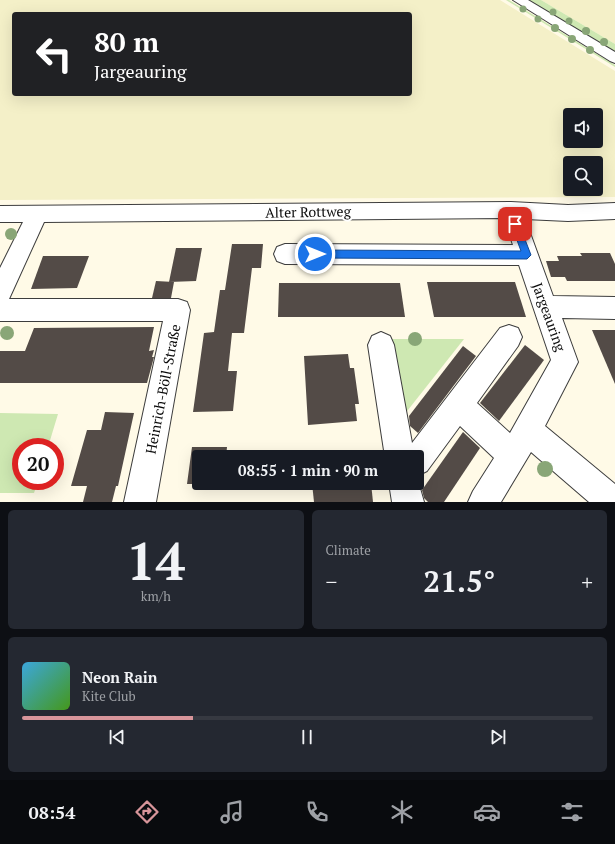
<!DOCTYPE html>
<html lang="en">
<head>
<meta charset="utf-8">
<style>
  body { margin:0; font-family:"PT Serif",serif; background:#242831; color:#f1f3f6; height:100vh; display:flex; flex-direction:column; font-size:15px; white-space:nowrap }
  * { box-sizing:border-box; margin:0 }
  p { font-size:13px; color:#9ea1a6 }
  .icon { flex:none; width:22px; height:22px; fill:none; stroke:currentColor; stroke-width:2; stroke-linecap:round; stroke-linejoin:round }
  .map { position:relative; height:502px; overflow:hidden }
  .side { display:flex; flex-direction:column; gap:8px; padding:8px; background:#0d0f14; flex:1 }
  .side>* { flex:none }
  .banner { position:absolute; left:12px; top:12px; width:400px; height:84px; border-radius:4px; box-shadow:0 4px 16px #0002; background:#202124; color:#fff; overflow:hidden }
  .tools { position:absolute; left:563px; top:108px; display:grid; gap:8px }
  .tools a { display:grid; place-items:center; width:40px; height:40px; border-radius:4px; background:#171b24; box-shadow:0 4px 16px #0002; font-size:20px }
  .speed { position:absolute; left:12px; top:438px; display:flex; gap:8px; font-size:20px; font-weight:700; text-align:center }
  .speed>* { display:grid; place-content:center; width:52px; height:52px; border-radius:50%; background:#171b24; box-shadow:0 4px 16px #0002; line-height:1 }
  .speed .limit { border:6px solid #d22; background:#fff; color:#111 }
  .pin { position:absolute; display:grid; place-items:center; width:34px; height:34px; color:#fff; margin:-17px; border-radius:8px; box-shadow:0 2px 6px #0006 }
  .me { position:absolute; width:44px; margin:-22px; rotate:90deg; stroke-linejoin:round; filter:drop-shadow(0 0 3px #0008) }
  .turn { display:flex; align-items:center; gap:14px; height:84px; padding:0 16px; font-size:18px }
  .turn .icon { width:52px; height:52px; stroke-width:2.5 }
  .turn b { display:block; font-size:28px; line-height:34px }
  .big { font-size:30px; font-weight:700; line-height:1.1 }
  .side .card { flex:1; display:flex; flex-direction:column; justify-content:center; gap:6px; min-width:0; padding:0 14px; border-radius:6px; background:#242831 }
  .side .dial { align-items:center; gap:0 }
  .dial b { font-size:52px; line-height:1 }
  .song { display:flex; align-items:center; gap:12px }
  .cover { width:48px; height:48px; border-radius:6px; background:linear-gradient(135deg,hsl(200 70% 55%),hsl(100 70% 35%)) }
  .played { height:4px; border-radius:2px; background:linear-gradient(90deg,#d8959a 30%,#363941 30%) }
  .keys { display:flex; justify-content:space-around; direction:ltr }
  .heat { display:flex; justify-content:space-between; align-items:center; font-size:22px; direction:ltr }
  .side .tiles { flex:1; display:grid; gap:8px; grid-template-columns:1fr 1fr }
  .card:last-child { grid-column:span 2 }
  .trip { position:absolute; left:192px; top:450px; width:232px; height:40px; border-radius:4px; background:#171b24; box-shadow:0 4px 16px #0002; font-weight:700; line-height:40px; text-align:center }
  .tab-bar { display:flex; height:64px; justify-content:space-around; align-items:center; background:#090b0e; color:#9ea1a6 }
  .tab-bar .icon { width:28px; height:28px }
  .tab-bar .selected { color:#d8959a }
  .tab-bar b { font-size:18px; color:#f1f3f6 }
  .map>svg:first-child { display:block }
  .farmland { fill:#f4f0c8; fill-rule:evenodd }
  .green { fill:#cee8b2 }
  .building { fill:#534b47 }
  .lines { fill:none; stroke-linecap:round; stroke-linejoin:round }
  .minor-casing { stroke:#3d3d3d; stroke-width:2 }
  .minor { fill:#fff; fill-rule:evenodd }
  .tree { fill:#89a677 }
  .route { fill:#1a73e8; stroke:#114b97 }
  .labels { text-anchor:middle; stroke-width:4; stroke-linejoin:round; paint-order:stroke }
  .street-label { font-size:14px; fill:#0a0a0a; stroke:#fff }
</style>
</head>
<body>
<div class="map">
<svg width="615" height="502" viewBox="0 0 615 502">
  <rect width="100%" height="100%" fill="#fffae7"/>
  <!-- farmland -->
  <g class="farmland">
    <path d="M0,0h500l115,71v126l-615,3zM14,14h396v80h-396zM570,115h26v26h-26zM570,163h26v26h-26z"/>
    <path d="M541,0h74v44z"/>
  </g>
  <!-- green -->
  <g class="green">
    <path d="M506,0h3l106,65v2z"/>
    <path d="M527,0h14l74,44v8z"/>
    <path d="M390,339h74l-60,76z"/>
    <path d="M0,413l58,1 -10,33h-27v34h17l-4,12h-34z"/>
  </g>
  <!-- building -->
  <g class="building">
    <path d="M232,244h31l-2,24h-9l-8,65h-12l-4,38h9l-4,40 -40,1 11,-79 10,-1 6,-42h5z"/>
    <path d="M176,248h26l-6,33 -27,1z"/>
    <path d="M580,253h30l5,11v17h-48l-2,-4h-14l-5,-16h13l-2,-5h25z"/>
    <path d="M43,256h46l-12,32 -46,1z"/>
    <path d="M156,281l18,1 -3,16h-19z"/>
    <path d="M427,282h88l11,35h-92z"/>
    <path d="M279,283h121l5,34h-127z"/>
    <path d="M154,327l-5,24 5,-1 -2,7h2l-7,26h-147v-32h25l9,-23z"/>
    <path d="M592,330h23v54z"/>
    <path d="M525,345l19,15 -45,61 -19,-18z"/>
    <path d="M463,346l13,10 -58,77 -8,-7 -1,-10z"/>
    <path d="M348,354l2,14h4l5,36h-4l2,17 -49,4 -4,-69z"/>
    <path d="M105,412l29,1 -16,73h-2l-4,16h-29l4,-16h-16l16,-56h14z"/>
    <path d="M463,432l17,16 -36,54h-16l-4,-4 -2,-8z"/>
    <path d="M192,447h35l-1,10h-27v26l25,1h-37z"/>
    <path d="M312,483h59l2,19h-59z"/>
  </g>
  <g class="lines">
    <!-- minor casing -->
    <g class="minor-casing">
      <g id="minor">
        <path d="M513,0h15l87,52v11l-5,-2z"/>
        <path d="M511,202l57,3 47,-2v16l-47,2 -43,-2 28,77 62,1v22l-53,-1 16,44 -33,64 70,58v18h-26l-58,-50 -30,50h-33l5,-11 21,-33 -34,-32 -33,45 -10,5v-19h-32l-17,-112 4,-9 9,-4 9,4 4,9 18,98 88,-115 9,-3 9,3 4,9 -4,9 -41,57 33,30 41,-73 -32,-95 -234,-1 -8,-3 -3,-7 3,-7 8,-3 228,1 -9,-27 -460,4 -35,77h169l9,3 3,8 -34,192h-32l39,-181h-163v-53l23,-46h-23v-16z"/>
        <path d="M417,478l7,24h-32l-3,-19h28z"/>
      </g>
    </g>
    <!-- minor -->
    <use href="#minor" class="minor"/>
  </g>
  <!-- trees -->
  <g class="tree">
    <circle cx="523" cy="9" r="3.5"/>
    <circle cx="553" cy="12" r="3.5"/>
    <circle cx="538" cy="19" r="3.5"/>
    <circle cx="569" cy="21" r="3.5"/>
    <circle cx="555" cy="28" r="4"/>
    <circle cx="586" cy="31" r="4"/>
    <circle cx="572" cy="39" r="4"/>
    <circle cx="604" cy="42" r="4"/>
    <circle cx="590" cy="50" r="4"/>
    <circle cx="11" cy="234" r="6"/>
    <circle cx="7" cy="333" r="7"/>
    <circle cx="415" cy="339" r="7"/>
    <circle cx="545" cy="469" r="8"/>
  </g>
  <!-- route -->
  <path class="route" d="M515,220l4,4 12,31 -4,4 -212,-1 -4,-4 4,-4 206,1 -10,-27z"/>
  <g class="labels">
    <!-- street labels -->
    <g class="street-label">
      <text transform="translate(308 212) rotate(-1)" y="5">Alter Rottweg</text>
      <text transform="translate(549 317) rotate(70)" y="5">Jargeauring</text>
      <text transform="translate(163 389) rotate(-79)" y="5">Heinrich-Böll-Straße</text>
    </g>
  </g>
</svg>
<div class="tools">
<a><svg class="icon" aria-label="sound" viewBox="0 0 24 24"><path d="M4 9h4l5-4v14l-5-4H4zM17 9q2 3 0 6"/></svg></a>
<a><svg class="icon" aria-label="search" viewBox="0 0 24 24"><circle cx="10" cy="10" r="6"/><path d="M15 15l6 6"/></svg></a>
</div>
<div class="speed"><div class="limit">20</div></div>
<div class="pin" style="left:515px;top:224px;background:#d93025"><svg class="icon" aria-label="arrive" viewBox="0 0 24 24"><path d="M6 21V4h12l-3 4 3 4H6"/></svg></div>
<svg class="me" style="left:315px;top:254px" viewBox="-20 -20 40 40"><circle r="17" fill="#1a73e8" stroke="#fff" stroke-width="3"/><path d="M0-11L8 9 0 5-8 9z" fill="#fff"/></svg>
<div class="trip">08:55 · 1 min · 90 m</div>
<div class="banner">
<div class="turn"><svg class="icon" aria-label="left" viewBox="0 0 24 24"><path d="M17 20v-9H6M10 6l-5 5 5 5"/></svg><div><b>80 m</b>Jargeauring</div></div>
</div>
</div>
<section class="side">
<div class="tiles">
<div class="card dial"><b>14</b><p>km/h</p></div>
<div class="card"><p>Climate</p>
<div class="heat"><a>−</a><b class="big">21.5°</b><a>+</a></div>
</div>
<div class="card">
<div class="song"><i class="cover"></i><div><b>Neon Rain</b><p>Kite Club</p></div></div>
<div class="played"></div>
<div class="keys"><svg class="icon" aria-label="previous" viewBox="0 0 24 24"><path d="M18 5L8 12l10 7zM5 5v14"/></svg><svg class="icon" aria-label="pause" viewBox="0 0 24 24"><path d="M8 5v14M16 5v14"/></svg><svg class="icon" aria-label="next" viewBox="0 0 24 24"><path d="M6 5l10 7-10 7zM19 5v14"/></svg></div>
</div>
</div>
</section>
<nav class="tab-bar">
<b>08:54</b>
<svg class="icon selected" aria-label="directions" viewBox="0 0 24 24"><path d="M12 3l9 9-9 9-9-9zM9 14v-3h6M13 9l2 2-2 2"/></svg>
<svg class="icon" aria-label="music" viewBox="0 0 24 24"><path d="M9 18V5l10-2v13"/><circle cx="6" cy="18" r="3"/><circle cx="16" cy="16" r="3"/></svg>
<svg class="icon" aria-label="phone" viewBox="0 0 24 24"><path d="M5 4h4l2 5-3 2q2 4 5 5l2-3 5 2v4C11 20 4 13 5 4z"/></svg>
<svg class="icon" aria-label="climate" viewBox="0 0 24 24"><path d="M12 3v18M4 7l16 10M4 17L20 7"/></svg>
<svg class="icon" aria-label="car" viewBox="0 0 24 24"><path d="M5 17H2v-5l4-1 3-4h7l3 4 3 1v5h-3M9 17h6M6 11h13"/><circle cx="7" cy="17" r="2"/><circle cx="17" cy="17" r="2"/></svg>
<svg class="icon" aria-label="filters" viewBox="0 0 24 24"><path d="M4 7h16M4 17h16"/><circle cx="9" cy="7" r="2"/><circle cx="15" cy="17" r="2"/></svg>
</nav>
</body>
</html>
